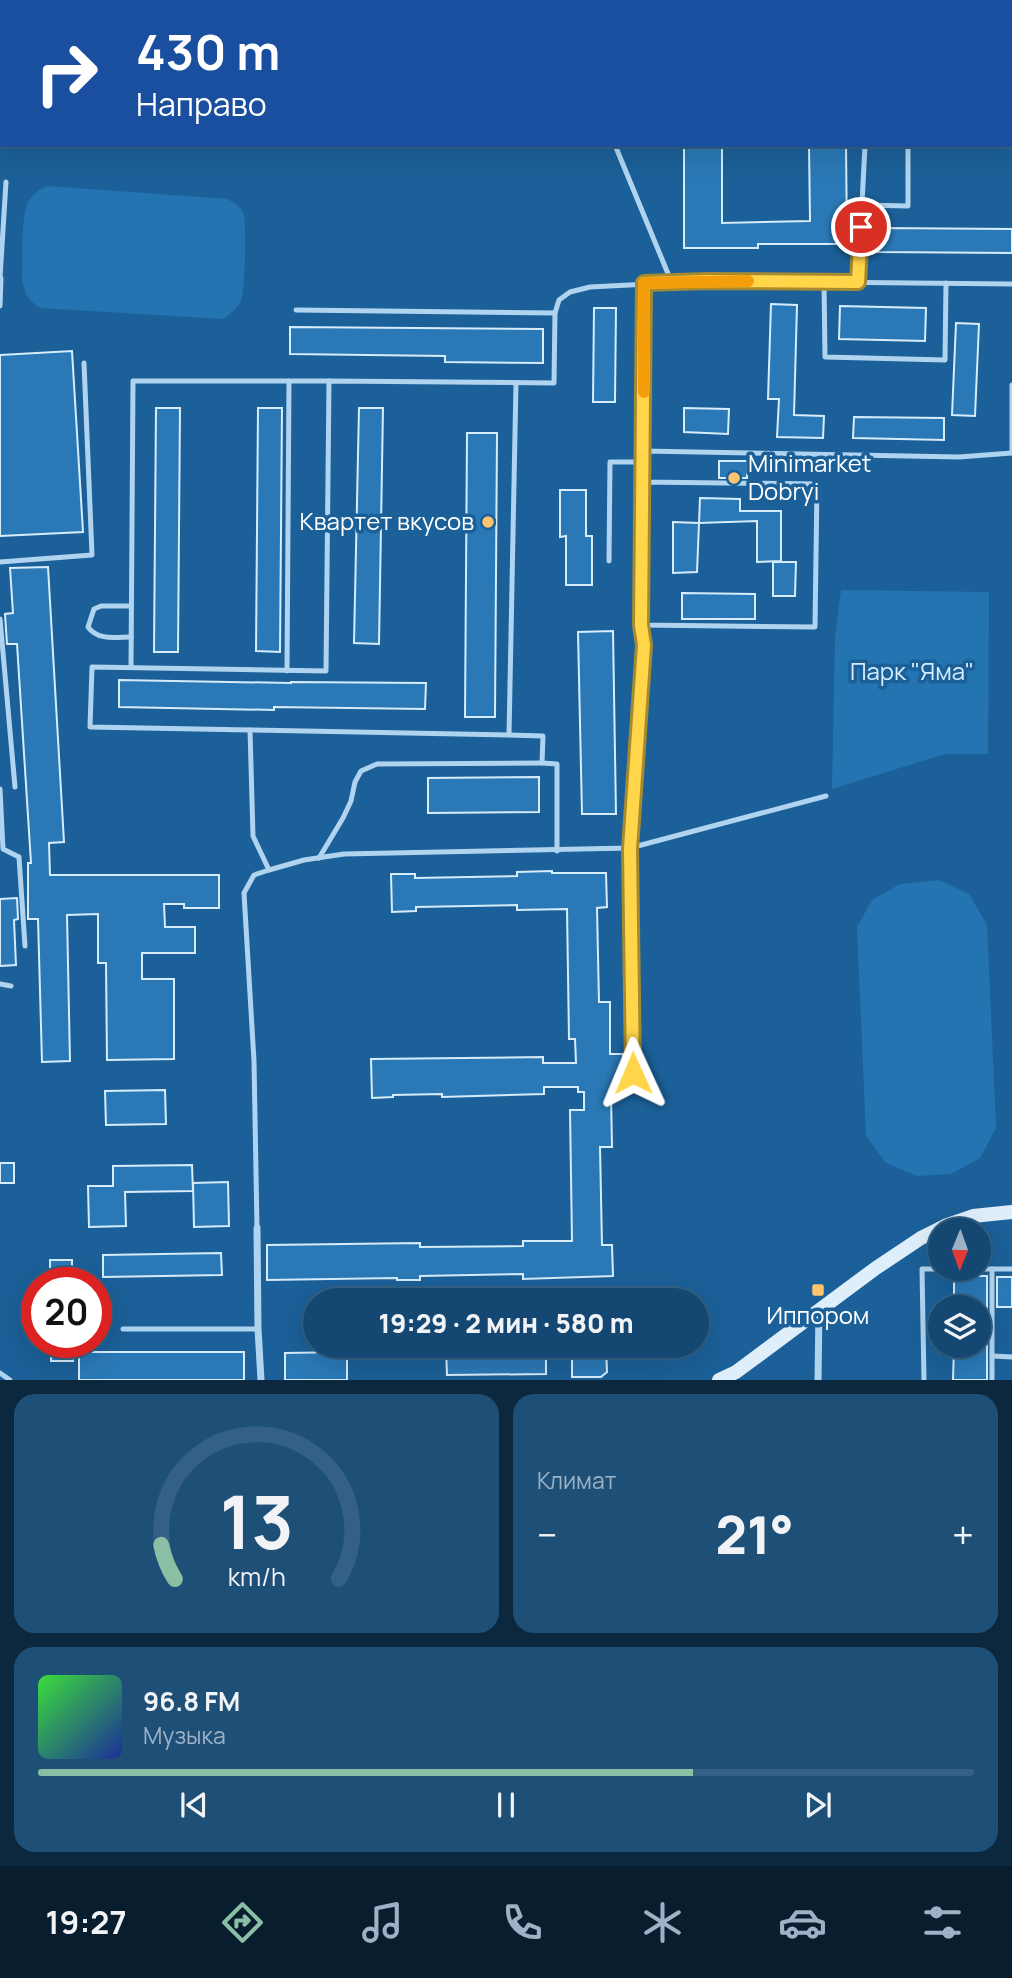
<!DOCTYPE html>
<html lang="ru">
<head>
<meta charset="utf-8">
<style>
  body { margin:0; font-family:Manrope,sans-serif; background:#1d4f77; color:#f1f3f6; height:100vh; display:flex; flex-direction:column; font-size:26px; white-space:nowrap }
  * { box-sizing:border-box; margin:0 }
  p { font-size:23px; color:#9db2c4 }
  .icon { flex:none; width:38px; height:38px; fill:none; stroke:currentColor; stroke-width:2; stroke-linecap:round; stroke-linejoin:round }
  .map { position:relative; height:1380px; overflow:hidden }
  .side { display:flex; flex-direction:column; gap:14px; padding:14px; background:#0b283f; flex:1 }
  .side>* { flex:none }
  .banner { position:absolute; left:0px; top:0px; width:1013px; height:147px; box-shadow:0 7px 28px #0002,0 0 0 2px #336084; background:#1a4fa0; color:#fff; overflow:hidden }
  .needle { width:46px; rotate:181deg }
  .controls { position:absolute; left:928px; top:1218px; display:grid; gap:14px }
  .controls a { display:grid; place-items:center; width:63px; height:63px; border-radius:50%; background:#144872; box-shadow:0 7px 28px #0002,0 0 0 2px #336084; font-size:35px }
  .speed { position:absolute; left:21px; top:1267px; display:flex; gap:14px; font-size:35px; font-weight:700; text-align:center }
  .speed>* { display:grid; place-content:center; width:91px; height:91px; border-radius:50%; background:#144872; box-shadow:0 7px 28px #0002,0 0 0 2px #336084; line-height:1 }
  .speed .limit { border:10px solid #d22; background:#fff; color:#111 }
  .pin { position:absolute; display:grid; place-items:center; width:60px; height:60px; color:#fff; margin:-30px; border:4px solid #fff; border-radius:50%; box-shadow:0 2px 7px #0007 }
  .me { position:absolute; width:77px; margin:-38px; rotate:359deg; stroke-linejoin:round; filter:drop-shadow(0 0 5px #0008) }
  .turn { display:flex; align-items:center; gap:24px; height:147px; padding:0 21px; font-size:32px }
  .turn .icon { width:91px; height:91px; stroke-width:2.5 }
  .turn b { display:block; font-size:49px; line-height:60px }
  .big { font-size:52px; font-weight:800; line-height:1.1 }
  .side .tile { flex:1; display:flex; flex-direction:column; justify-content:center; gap:10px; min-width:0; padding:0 24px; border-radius:21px; background:#1d4f77 }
  .side .dial { align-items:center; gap:0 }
  .dial svg { height:182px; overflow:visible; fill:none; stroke:#336084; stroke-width:7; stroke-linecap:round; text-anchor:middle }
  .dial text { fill:#f1f3f6; stroke:none }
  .song { display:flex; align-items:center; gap:21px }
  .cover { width:84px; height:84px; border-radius:10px; background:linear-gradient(135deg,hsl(120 70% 55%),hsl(230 70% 35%)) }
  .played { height:7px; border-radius:4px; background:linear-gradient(90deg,#8abfa5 70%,#336084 70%) }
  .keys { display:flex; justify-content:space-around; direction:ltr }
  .heat { display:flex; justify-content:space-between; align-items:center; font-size:38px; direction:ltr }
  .side .tiles { flex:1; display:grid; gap:14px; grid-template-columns:1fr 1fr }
  .tile:last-child { grid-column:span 2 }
  .trip { position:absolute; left:303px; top:1288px; width:406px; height:70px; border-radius:35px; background:#144872; box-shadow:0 7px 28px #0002,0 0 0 2px #336084; font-weight:800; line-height:70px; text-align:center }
  .tabs { display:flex; height:112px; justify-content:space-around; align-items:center; background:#081d2e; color:#9db2c4 }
  .tabs .icon { width:49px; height:49px }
  .tabs .on { color:#8abfa5 }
  .tabs b { font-size:32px; color:#f1f3f6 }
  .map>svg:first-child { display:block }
  .green { fill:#2474b1 }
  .building { fill:#2a79b6; stroke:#d7ecfb; stroke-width:2 }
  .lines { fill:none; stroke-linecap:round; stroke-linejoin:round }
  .service { stroke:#b0d4f0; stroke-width:5 }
  .minor { stroke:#b0d4f0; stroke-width:7 }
  .secondary { stroke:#deeefb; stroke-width:14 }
  .route-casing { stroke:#a68a30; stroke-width:18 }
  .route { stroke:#ffd54a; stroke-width:12 }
  .slow { stroke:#f59e0b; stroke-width:12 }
  .poi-dot { fill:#ffc46f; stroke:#1b6098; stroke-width:2.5 }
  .labels { text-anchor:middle; stroke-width:7; stroke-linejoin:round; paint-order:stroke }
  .poi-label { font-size:24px; fill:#fff; stroke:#1b6098; text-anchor:start }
  .park-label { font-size:24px; fill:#d7ecfb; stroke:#1b6098 }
</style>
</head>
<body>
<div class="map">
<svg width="1012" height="1380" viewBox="0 0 1012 1380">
  <rect width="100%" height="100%" fill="#1b6098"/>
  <!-- green -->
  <g class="green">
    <path d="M48,186l179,13c7,3 13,7 16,14 4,9 2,78 -2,87 -4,9 -11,15 -19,19l-182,-11c-12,-7 -16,-16 -18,-29 1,-18 -1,-60 5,-74 4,-10 12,-16 21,-19z"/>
    <path d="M841,590l148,2 -1,162h-43l-113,35 3,-151z"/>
    <path d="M939,880l30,14 18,31 9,203 -16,30 -29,16 -34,2 -31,-13 -20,-27 -9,-209 15,-27 28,-16z"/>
  </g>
  <!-- building -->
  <g class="building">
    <path d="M684,145h38v78l88,-2 -1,-76h37l1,99h-89v4h-74z"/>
    <path d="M879,228l133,1v24l-134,-1z"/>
    <path d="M771,304l26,1 -3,110 30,1 -1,22 -46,-1 2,-38h-11z"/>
    <path d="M840,306l86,2 -1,33 -86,-2z"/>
    <path d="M594,308h22l-1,94h-22z"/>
    <path d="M956,323l23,1 -4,92 -23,-1z"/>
    <path d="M290,327l253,2v34l-98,-1v-6l-155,-2z"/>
    <path d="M72,351l11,181 -83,4v-181z"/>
    <path d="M156,408h24l-2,244h-24z"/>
    <path d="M258,408h24l-2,244 -24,-1z"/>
    <path d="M359,408h24l-4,236 -25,-1z"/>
    <path d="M684,408l45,1 -1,25 -44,-2z"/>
    <path d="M854,417l90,1v22l-91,-2z"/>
    <path d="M467,433h30l-2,284h-30z"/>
    <rect x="719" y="461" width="28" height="17"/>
    <path d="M560,490h26v46h6v49h-26v-49l-6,1z"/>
    <path d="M700,498l40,1v12h41v50l-24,1v-41l-58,2z"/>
    <path d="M673,522l26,1 -2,49 -24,1z"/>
    <path d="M773,562h23l-1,34h-22z"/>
    <path d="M48,567l16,275 -15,1 1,32h169v33h-35v-4h-20l1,23h30v26h-53v26h32v80l-67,1 -1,-97h-8v-49l-31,1 3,146 -28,1 -4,-143h-10v-56h3l-14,-219h-10l-2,-30 8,-1 -3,-45z"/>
    <path d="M682,593l73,1v25h-73z"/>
    <path d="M613,631l3,183h-34l-4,-182z"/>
    <path d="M119,680l172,3v-1l135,1 -1,26 -151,-2v3l-155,-3z"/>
    <path d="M539,777v35l-111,1v-35z"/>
    <path d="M552,871v2h54l1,34 -10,1 2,94h11v52h13v40h-12l1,53h-12l2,98h10l1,31 -90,3v-5l-103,2v4h-23v-2l-130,2v-35l153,-2v4l103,-1v-5h49l-2,-131h14v-18h-6v-5h-34v7l-102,3v-3l-49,1v2l-21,1 -1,-39 172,-2v6h33l-1,-24h-6l-2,-130 -50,1v-5l-101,2v4l-24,1 -1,-38h24v4l102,-2v-4z"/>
    <path d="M17,898l1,21 -4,1 2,45 -16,1v-67z"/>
    <path d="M165,1090l1,34 -60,1 -1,-34z"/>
    <rect x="0" y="1163" width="14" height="20"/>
    <path d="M192,1165l1,26 -68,1 1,34 -37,1 -1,-41h25v-20z"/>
    <path d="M228,1182l1,44 -35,1 -1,-44z"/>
    <path d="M221,1253l1,22 -119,2v-22z"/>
    <rect x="50" y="1260" width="22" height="23"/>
    <path d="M954,1276h33v104h-34l1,-34h24v-39h-24z"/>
    <rect x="997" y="1277" width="15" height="30"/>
    <rect x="51" y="1342" width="22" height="19"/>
    <path d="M572,1346h34l1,26 -6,5h-29z"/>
    <path d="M546,1347v27l-99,1 -1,-27z"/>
    <rect x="79" y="1352" width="165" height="28"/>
    <path d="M347,1352v28h-62v-27z"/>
  </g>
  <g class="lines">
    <!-- service -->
    <g class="service">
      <path d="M551,0v2"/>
      <path d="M807,0v2"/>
      <path d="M906,0v2"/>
      <path d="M928,2l2,-2"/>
      <path d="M615,145l56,136"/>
      <path d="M862,205l46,1v-61"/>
      <path d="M0,278l6,-96"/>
      <path d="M824,282l1,75 120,3 1,-77"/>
      <path d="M858,282l7,-137"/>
      <path d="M0,306l1,-28"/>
      <path d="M296,310l259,3"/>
      <path d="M1012,385v68"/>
      <path d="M643,451l1,-168"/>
      <path d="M643,482l174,2 -2,143 -174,-2 2,-174 316,6 53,-4"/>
      <path d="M609,561l1,-99h33"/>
      <path d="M0,562l92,-7 -8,-192"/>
      <path d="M0,619l15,168"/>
      <path d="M131,637c-15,0 -33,4 -43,-10l6,-18 7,-3h30"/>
      <path d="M131,667l2,-286h196"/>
      <path d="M287,671l2,-290"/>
      <path d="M250,730l259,5 7,-352"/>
      <path d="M509,735l34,1 -1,27 15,1v87"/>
      <path d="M0,789l3,60 16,8 6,89"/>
      <path d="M319,858l24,-40 8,-17 4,-19 6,-11 16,-7 165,-1"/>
      <path d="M269,870l35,-10 40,-6 286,-6 196,-52"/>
      <path d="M0,984l11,2"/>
      <path d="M633,1073l-3,-225 14,-203 -3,-20"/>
      <path d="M257,1228l-3,-167 -10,-168 10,-18 15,-5 -16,-34 -3,-106 -160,-3 2,-60 234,4 3,-290 225,2 1,-70 4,-13 11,-8 20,-5 118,-6 304,3"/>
      <path d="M978,1269h14v111"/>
      <path d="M992,1269h20"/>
      <path d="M123,1329h135"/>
      <path d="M992,1356l20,1"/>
      <path d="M0,1373l10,7"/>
      <path d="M924,1380l-2,-111h18"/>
    </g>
    <!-- minor -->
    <g class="minor">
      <path d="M257,1228l1,101 3,51"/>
      <path d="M818,1380l1,-70"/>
    </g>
    <!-- secondary -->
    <path class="secondary" d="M719,1380l17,-8 140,-104 45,-30 26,-13 26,-9 39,-4"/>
  </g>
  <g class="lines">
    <!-- route casing -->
    <g class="route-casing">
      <path id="route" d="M633,1073l-3,-224 14,-204 -3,-20 3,-342 64,-2 150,1 3,-55"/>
    </g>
    <!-- route -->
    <use href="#route" class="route"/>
    <!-- slow -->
    <path class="slow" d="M644,392v-109l104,-2"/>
  </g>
  <!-- markers -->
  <g class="poi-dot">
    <circle cx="734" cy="478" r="7"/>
    <circle cx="488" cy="522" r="7"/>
    <rect x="811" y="1283" width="14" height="14" rx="3.5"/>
  </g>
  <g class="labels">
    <!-- poi labels -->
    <g class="poi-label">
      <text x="748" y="472">Minimarket<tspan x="748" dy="28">Dobryi</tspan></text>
      <text x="474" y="530" text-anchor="end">Квартет вкусов</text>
      <text x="818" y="1324" text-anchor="middle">Иппором</text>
    </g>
    <!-- park labels -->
    <g class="park-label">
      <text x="912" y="680">Парк "Яма"</text>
    </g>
  </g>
</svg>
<div class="controls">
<a><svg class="needle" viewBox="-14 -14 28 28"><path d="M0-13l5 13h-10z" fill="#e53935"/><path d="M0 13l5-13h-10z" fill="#9db2c4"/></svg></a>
<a><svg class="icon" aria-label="layers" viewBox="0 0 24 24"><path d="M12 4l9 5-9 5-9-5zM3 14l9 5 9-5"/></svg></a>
</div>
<div class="speed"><div class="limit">20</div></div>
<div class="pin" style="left:861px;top:227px;background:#d93025"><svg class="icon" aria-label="arrive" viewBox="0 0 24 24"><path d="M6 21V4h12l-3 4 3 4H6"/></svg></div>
<svg class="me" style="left:633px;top:1073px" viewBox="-20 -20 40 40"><path d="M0-17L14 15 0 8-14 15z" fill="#ffd54a" stroke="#fff" stroke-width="4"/></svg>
<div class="trip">19:29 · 2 мин · 580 m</div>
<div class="banner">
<div class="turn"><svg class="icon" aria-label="right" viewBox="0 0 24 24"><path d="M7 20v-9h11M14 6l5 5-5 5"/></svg><div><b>430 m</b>Направо</div></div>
</div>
</div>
<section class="side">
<div class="tiles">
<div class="tile dial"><svg viewBox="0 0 100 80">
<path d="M14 69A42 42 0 1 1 86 69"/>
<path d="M14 69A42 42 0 0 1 8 54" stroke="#8abfa5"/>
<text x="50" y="56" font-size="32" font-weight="700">13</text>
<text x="50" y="72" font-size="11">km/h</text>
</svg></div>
<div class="tile"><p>Климат</p>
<div class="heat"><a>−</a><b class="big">21°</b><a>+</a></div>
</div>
<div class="tile">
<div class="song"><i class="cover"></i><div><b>96.8 FM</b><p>Музыка</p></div></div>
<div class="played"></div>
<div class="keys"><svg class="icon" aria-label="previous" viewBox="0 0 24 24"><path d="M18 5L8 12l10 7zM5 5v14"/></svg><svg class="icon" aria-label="pause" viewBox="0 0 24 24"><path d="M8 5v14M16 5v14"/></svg><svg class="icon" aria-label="next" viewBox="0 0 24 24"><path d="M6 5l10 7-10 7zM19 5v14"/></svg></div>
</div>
</div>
</section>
<nav class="tabs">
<b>19:27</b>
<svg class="icon on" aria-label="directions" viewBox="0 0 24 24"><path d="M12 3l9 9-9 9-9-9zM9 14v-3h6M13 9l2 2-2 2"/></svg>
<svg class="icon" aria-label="music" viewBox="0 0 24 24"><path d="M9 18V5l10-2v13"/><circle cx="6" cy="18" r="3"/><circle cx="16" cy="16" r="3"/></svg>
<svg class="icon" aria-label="phone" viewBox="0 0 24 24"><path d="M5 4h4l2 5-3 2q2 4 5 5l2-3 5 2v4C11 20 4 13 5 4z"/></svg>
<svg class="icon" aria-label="climate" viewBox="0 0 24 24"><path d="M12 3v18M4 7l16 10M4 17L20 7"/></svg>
<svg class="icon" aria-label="car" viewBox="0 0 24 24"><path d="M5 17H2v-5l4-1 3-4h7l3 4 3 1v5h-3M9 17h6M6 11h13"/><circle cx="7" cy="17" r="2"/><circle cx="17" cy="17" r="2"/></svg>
<svg class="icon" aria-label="filters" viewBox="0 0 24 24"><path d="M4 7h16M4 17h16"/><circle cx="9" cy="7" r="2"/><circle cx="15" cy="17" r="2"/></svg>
</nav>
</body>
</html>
